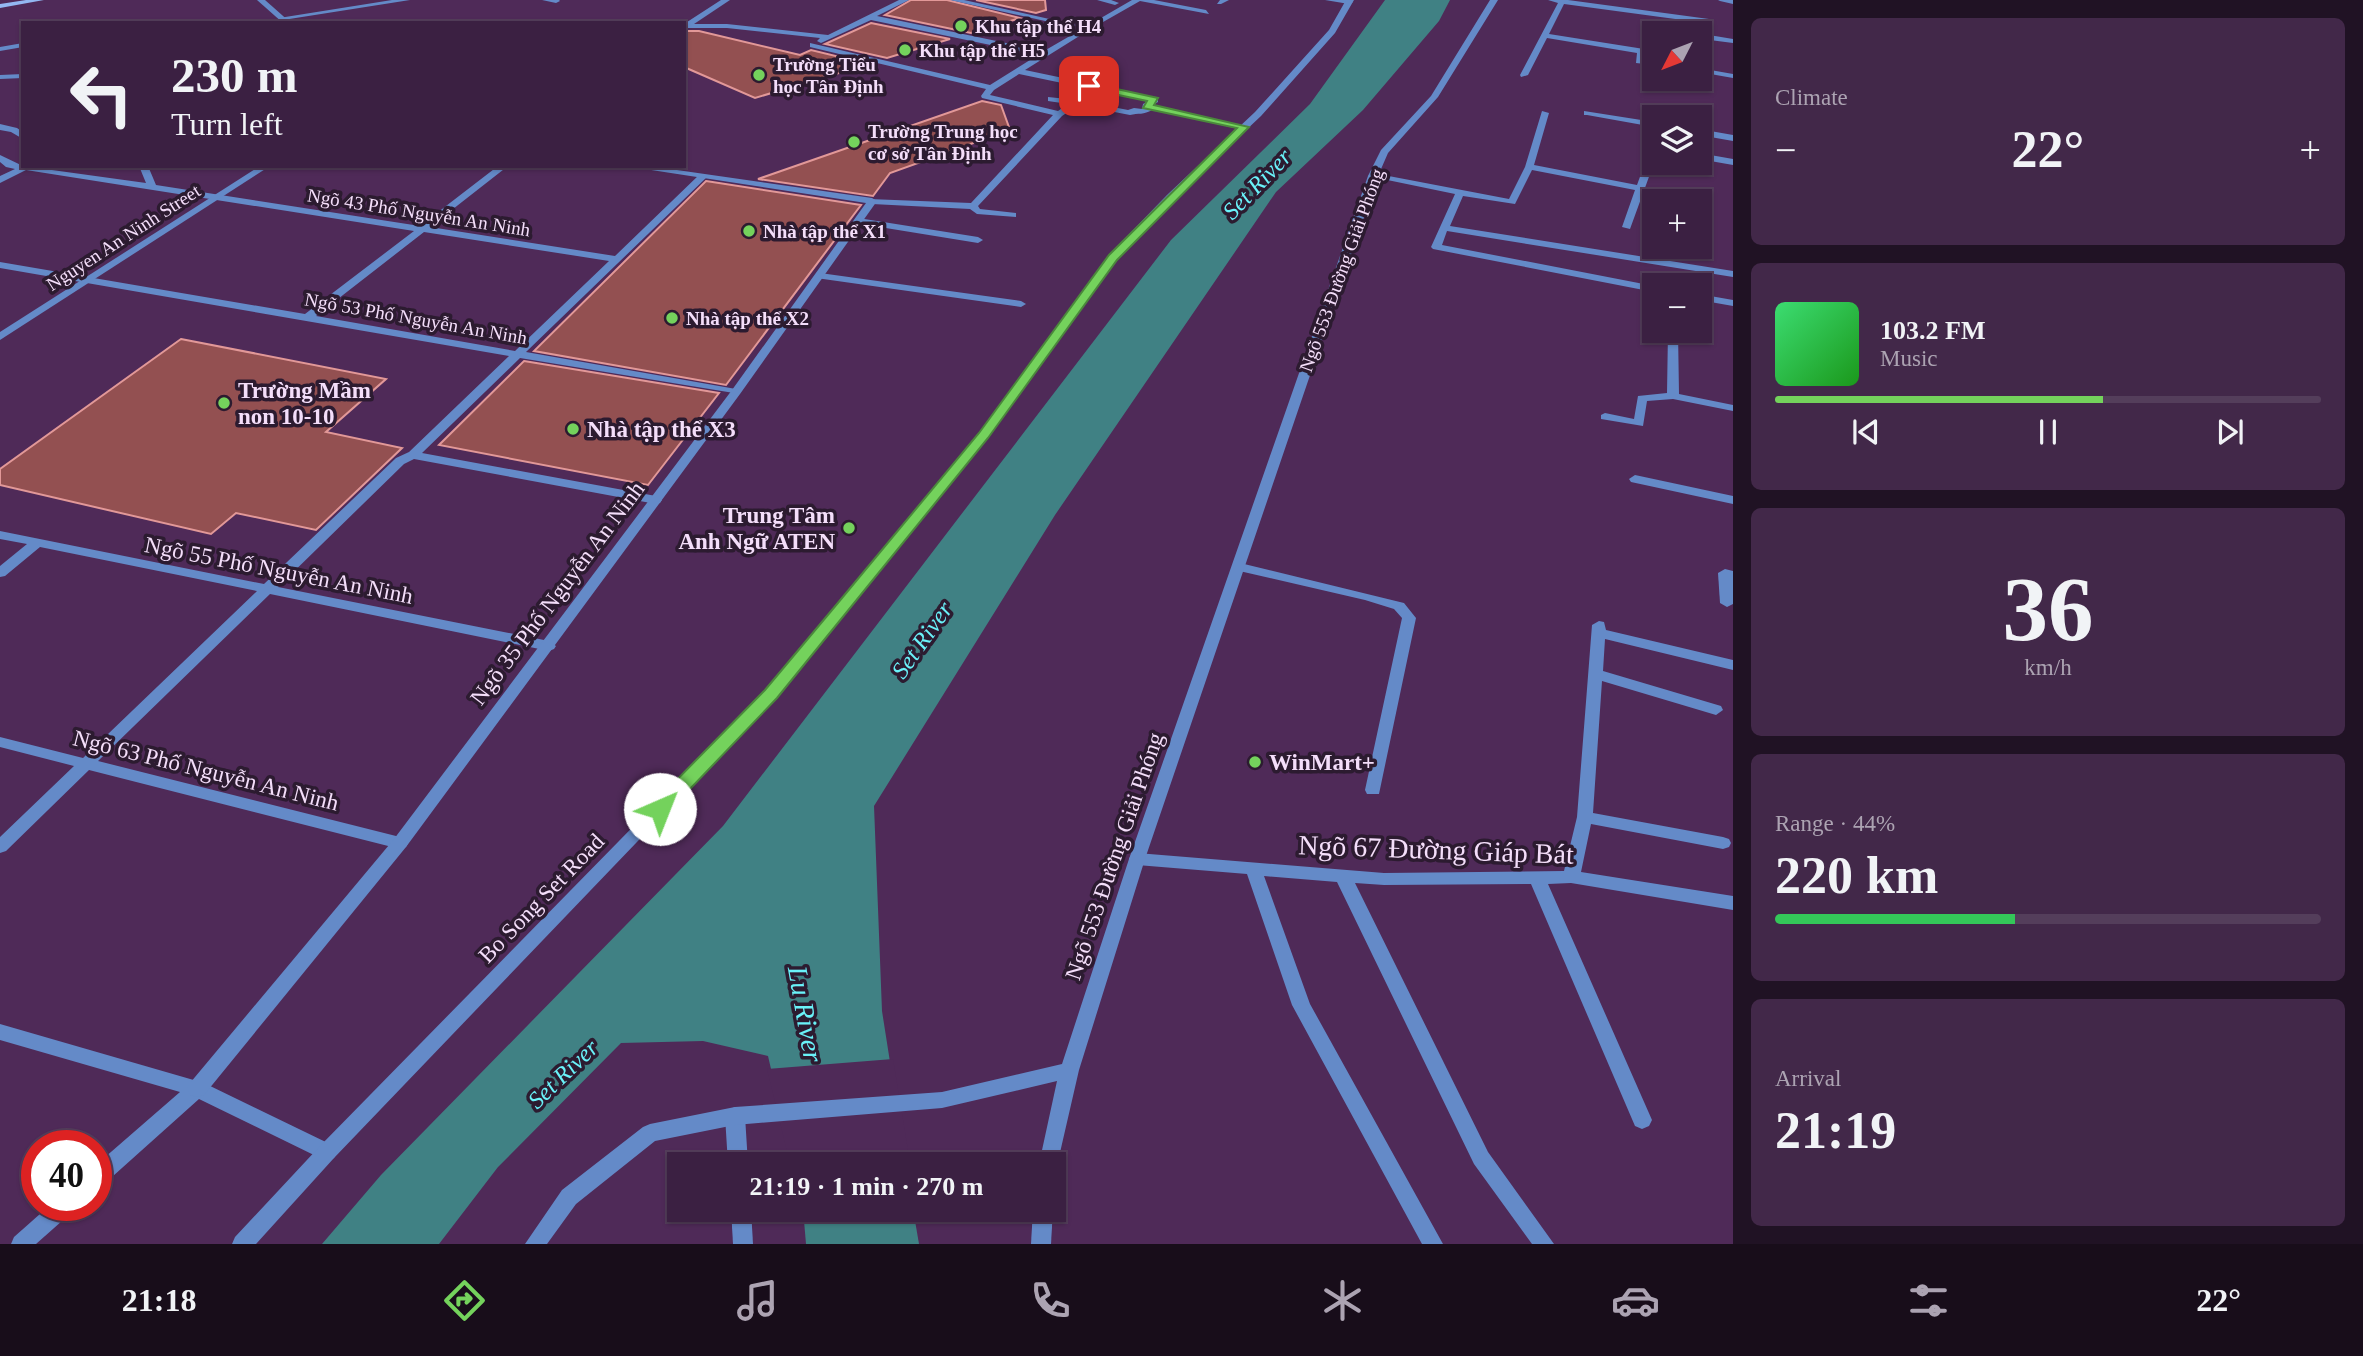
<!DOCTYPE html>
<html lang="en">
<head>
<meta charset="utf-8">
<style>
  body { margin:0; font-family:"Times New Roman",serif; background:#422849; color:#f1f3f6; height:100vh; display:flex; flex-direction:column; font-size:26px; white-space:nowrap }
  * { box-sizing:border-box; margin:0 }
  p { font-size:23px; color:#aca3b2 }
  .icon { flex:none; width:38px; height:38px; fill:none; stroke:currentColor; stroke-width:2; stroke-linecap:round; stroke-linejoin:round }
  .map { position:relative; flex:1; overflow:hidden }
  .sheet { display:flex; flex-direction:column; gap:18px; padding:18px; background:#201224; width:630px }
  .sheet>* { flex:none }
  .banner { position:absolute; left:21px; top:21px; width:665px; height:147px; border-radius:0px; box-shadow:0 2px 5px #0004,0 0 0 2px #543e5b; background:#3b2042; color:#f1f3f6; overflow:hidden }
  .needle { width:46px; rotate:228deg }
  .tools { position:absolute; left:1642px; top:21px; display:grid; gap:14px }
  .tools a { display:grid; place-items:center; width:70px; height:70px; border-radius:0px; background:#3b2042; box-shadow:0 2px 5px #0004,0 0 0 2px #543e5b; font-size:35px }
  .speed { position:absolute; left:21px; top:1130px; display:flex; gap:14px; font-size:35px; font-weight:700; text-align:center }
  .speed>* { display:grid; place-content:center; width:91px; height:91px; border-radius:50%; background:#3b2042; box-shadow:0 2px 5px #0004,0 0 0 2px #543e5b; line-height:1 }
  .speed .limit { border:10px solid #d22; background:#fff; color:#111 }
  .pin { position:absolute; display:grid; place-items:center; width:60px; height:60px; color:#fff; margin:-30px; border-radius:14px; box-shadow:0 4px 10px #0006 }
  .me { position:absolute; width:77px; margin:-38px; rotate:44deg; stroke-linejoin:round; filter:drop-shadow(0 0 5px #0008) }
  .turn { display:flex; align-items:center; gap:24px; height:147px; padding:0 35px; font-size:32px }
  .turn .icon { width:91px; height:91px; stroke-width:2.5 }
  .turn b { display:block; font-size:49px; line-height:60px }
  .big { font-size:52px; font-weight:700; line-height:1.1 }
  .sheet .tile { flex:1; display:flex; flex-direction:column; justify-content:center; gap:10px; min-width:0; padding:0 24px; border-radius:10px; background:#422849 }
  .sheet .dial { align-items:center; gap:0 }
  .dial b { font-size:91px; line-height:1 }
  .song { display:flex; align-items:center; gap:21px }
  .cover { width:84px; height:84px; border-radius:10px; background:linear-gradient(135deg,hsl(140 70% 55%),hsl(120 70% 35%)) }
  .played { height:7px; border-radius:4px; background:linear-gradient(90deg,#74d25c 60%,#543e5b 60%) }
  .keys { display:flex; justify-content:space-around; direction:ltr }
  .heat { display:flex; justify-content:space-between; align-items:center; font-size:38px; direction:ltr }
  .charge { height:10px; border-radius:5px; background:linear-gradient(90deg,#34c759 44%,#543e5b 0) }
  .trip { position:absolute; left:667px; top:1152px; width:399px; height:70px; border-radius:0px; background:#3b2042; box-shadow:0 2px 5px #0004,0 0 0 2px #543e5b; font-weight:700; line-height:70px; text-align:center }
  .tab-bar { display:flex; height:112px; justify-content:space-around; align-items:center; background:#180d1a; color:#aca3b2 }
  .tab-bar .icon { width:49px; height:49px }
  .tab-bar .on { color:#74d25c }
  .tab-bar b { font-size:32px; color:#f1f3f6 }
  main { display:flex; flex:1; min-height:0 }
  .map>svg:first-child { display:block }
  .water { fill:#408184 }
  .pier { fill:#4f2a58 }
  .building { fill:#935051; stroke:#e29898; stroke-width:2 }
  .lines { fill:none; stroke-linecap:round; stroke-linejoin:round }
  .service { fill:#648ac8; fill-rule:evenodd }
  .minor { fill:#648ac8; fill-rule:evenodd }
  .tertiary { fill:#648ac8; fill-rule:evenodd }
  .secondary { fill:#93b7f1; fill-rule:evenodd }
  .route { fill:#74d25c; stroke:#4b883c; stroke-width:2 }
  .poi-dot { fill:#74d25c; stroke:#2c1b30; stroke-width:2.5 }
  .labels { text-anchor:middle; stroke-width:7; stroke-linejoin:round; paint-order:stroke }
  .far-poi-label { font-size:19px; font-weight:bold; fill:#f4defa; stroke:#2c1b30; text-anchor:start }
  .far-street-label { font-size:19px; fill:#f4defa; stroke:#2c1b30 }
  .poi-label { font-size:23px; font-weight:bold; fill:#f4defa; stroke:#2c1b30; text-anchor:start }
  .street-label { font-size:23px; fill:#f4defa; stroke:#2c1b30 }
  .water-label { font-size:24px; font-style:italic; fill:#6af2f9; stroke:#2c1b30 }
  .near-street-label { font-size:28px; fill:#f4defa; stroke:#2c1b30 }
  .near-water-label { font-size:28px; font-style:italic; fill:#6af2f9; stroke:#2c1b30 }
</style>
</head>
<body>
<main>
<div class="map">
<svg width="1733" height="1244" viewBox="0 0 1733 1244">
  <rect width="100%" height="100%" fill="#4f2a58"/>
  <!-- water -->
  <g class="water">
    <path d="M1385,0h65l-11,21 -76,89 -87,82 -221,323 -181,291 8,205 24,153h-113l-25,-108 -65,-15 -82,2 -123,124 -59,77h-117l59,-69 342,-349 448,-586 139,-136z"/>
    <path d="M803,1209h110l6,35h-113z"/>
  </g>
  <!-- pier -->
  <path class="pier" d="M893,1059l16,97 -119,8 -23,-95z"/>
  <!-- building -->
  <g class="building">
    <path d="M911,0h36l73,18 -49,15 -86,-18z"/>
    <path d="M976,0h69l1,10 -10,3z"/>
    <path d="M871,23l79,16 -63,19 -62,-14z"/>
    <path d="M684,31h15l101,24 11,-5 58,14 -114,34 -71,-31z"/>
    <path d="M982,101l19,4 9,25 -120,43 -17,23 -115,-17z"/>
    <path d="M706,181l155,24 -135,180 -192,-34z"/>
    <path d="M181,339l205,40 -60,53 76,16 -86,82 -80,-17 -25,21 -211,-49v-16z"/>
    <path d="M524,361l195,32 -71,92 -209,-40z"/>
  </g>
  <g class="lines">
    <!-- service -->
    <g class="service">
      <path d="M392,0h18l-127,20 -4,-2z"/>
      <path d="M542,0h17l1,1 -4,2z"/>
      <path d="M721,0h9l-36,24h33l101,11 71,-35h10l-32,16 167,35 88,-51h22l52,10 3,4 -69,-13 -51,29 -64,40 133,28v4l-5,3 95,22 -4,3 -92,-20c-8,5 -14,3 -22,5l-52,-10 -16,11 -84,90 2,3 36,4v4l-39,-3 -7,-5 -98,-5 -3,-1v-4l102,4 82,-88 -71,-17 -1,-2 5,-7 -176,-42v-4l180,42 48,-30 -167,-35 -50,23 -4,-2 3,-3 -93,-10h-43v-4zM1019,74l129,27 -5,3 -1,5 -8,-1 -6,2 -51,-10 -29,-3v4l20,3 -10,7 -68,-16 4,-5z"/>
      <path d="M950,0h14l112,25 -4,2z"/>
      <path d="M1097,0h14l8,3 -4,2z"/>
      <path d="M1220,0h9l-8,4h-4z"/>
      <path d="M1325,0h24l4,2 -4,2z"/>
      <path d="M1548,0h20l141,19 4,2 -4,14 24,4v4l-31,-4 3,-16 -141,-19 -15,30 95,15 -1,10 11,2v4l-18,-2 1,-10 -90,-15 -19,37 -7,2 -1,-2 38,-72z"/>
      <path d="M1718,0h15v4l-13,-3z"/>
      <path d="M589,21h4v2h-7z"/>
      <path d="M23,43v4l-23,4v-4z"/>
      <path d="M1699,68l34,6v4l-34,-6z"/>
      <path d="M23,74v4l-23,1v-4z"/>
      <path d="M1668,79h8l-3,12 -7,-2z"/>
      <path d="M1542,111l7,2 -15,52 103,20 13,-36 4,-3v17l-24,66 -8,-2 13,-37 -103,-20 -17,34 -52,-8 -13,30 283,45v6l-286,-46 -5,14 212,41v6l-221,-43 -2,-2 24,-53 -87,-18 5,-3 136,26 16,-32z"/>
      <path d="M1584,111l70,11v5l-67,-12h-3z"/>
      <path d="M0,124l17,4 6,4v7l-12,-7 -11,-2z"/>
      <path d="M1699,129l34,6v6l-34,-6z"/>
      <path d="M1699,153l34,6v6l-34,-6z"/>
      <path d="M0,155l23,11 123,17 -7,-17h9l8,19 264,41 78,-60h10l-78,61 185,29 85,-82 8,2 -182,176 210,37 4,1v4l-220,-36 -98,95 234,43 6,4 -2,3 -4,1 -242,-45 -10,5 -126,123 271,54 7,5 -2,3 -5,2 -279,-57 -172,167 302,76 6,2 2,4 -2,4 -6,2 -311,-79 -83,81 -6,2v-16l74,-71 -74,-19v-10l83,21 174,-167 -217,-44 -35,29 -5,1v-11l27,-22 -27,-5v-8l264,53 132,-126 13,-6 100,-96 -509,-88v-6l305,52 109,-83 -388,-61 -26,13v-7l15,-7 -9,-2 -6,-5zM424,232l185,29 -94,90 -199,-35z"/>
      <path d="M858,218l120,19 5,3 -5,3 -123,-20v-4z"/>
      <path d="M820,273l201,28 5,3 -5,3 -205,-29v-4z"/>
      <path d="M1699,294l34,6v6l-34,-6z"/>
      <path d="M1668,331h10l1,63 54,11v6l-60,-12 -26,2 -4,25 -42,-7v-4l4,-2 29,6 4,-23 29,-3z"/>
      <path d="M1635,475l98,21v8l-102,-22 -2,-3z"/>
      <path d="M1240,563l164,40 12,15 -37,176h-12l-2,-4 37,-172 -8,-9 -29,-9 -130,-30 -2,-3 2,-3z"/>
      <path d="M1725,569l8,2v33l-6,3 -7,-4 -2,-30z"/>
      <path d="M1599,621l5,1 2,8 127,30v10l-128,-31 -2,32 118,35 2,4 -7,5 -114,-34 -9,132 130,24 6,2 2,4 -2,4 -6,2 -132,-25 -10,48 152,24v14l-162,-27 -23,1 104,236 -3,6 -7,3 -7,-3 -104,-242 -147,1 -29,-2 133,269 66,92h-22l-58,-80 -137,-282 -73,-6 46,128 133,240h-21l-130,-239 -45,-131 -110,-9 -6,-2 -2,-4 2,-4 6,-2 247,20 180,-2 13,-54 15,-192z"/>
      <path d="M0,1024l204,59 130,63 3,6 -3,6 -7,3 -7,-3 -121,-59 -96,86 -7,2v-22l84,-73 -180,-52z"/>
      <path d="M49,1206h25l-3,7 -35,31h-25l3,-7z"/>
    </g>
    <!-- minor -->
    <g class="minor">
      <path d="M625,166h24l223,32 5,3 -137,193 -334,453 -202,248 -7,2 -7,-2 -3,-6 3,-6 204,-244 338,-449 134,-187z"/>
      <path d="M735,1107l7,3 3,6 3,48h-20l-3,-48 3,-6z"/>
      <path d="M731,1209h20l2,35h-20z"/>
    </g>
    <!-- tertiary -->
    <g class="tertiary">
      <path d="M257,0h8l26,23h-8z"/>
      <path d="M1346,0h8l-19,33 -74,83 -88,83 -56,60 -129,179 -212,259 -442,461 -78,86h-24l3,-7 85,-91 446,-455 214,-259 129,-177 58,-60 88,-83 74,-82z"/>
      <path d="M1490,0h8l-60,97 -50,56 -10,23 -233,683 -66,211 -23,100 -2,1v-7h-15l18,-83 -115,27 -207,17 -80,16 -79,63 -29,40h-22l37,-54 81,-63 7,-3 85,-17 207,-15 120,-28 67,-205 239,-683 13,-26 50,-54z"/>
      <path d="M260,166h10l-270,174v-8z"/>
      <path d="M1033,1209h20l-2,35h-20z"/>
    </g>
    <!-- secondary -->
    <path class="secondary" d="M26,0h18l-44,8v-4z"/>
  </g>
  <!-- route -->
  <path class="route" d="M1089,83l69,15 -4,7 95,22 -132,133 -129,178 -211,260 -111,116h-13l-2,-5 2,-5 112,-114 72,-86 142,-171 130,-178 128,-127 -94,-20 4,-7 -62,-13z"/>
  <!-- markers -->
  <g class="poi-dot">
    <circle cx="961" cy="26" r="7"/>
    <circle cx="905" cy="50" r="7"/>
    <circle cx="759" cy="75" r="7"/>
    <circle cx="854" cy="142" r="7"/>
    <circle cx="749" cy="231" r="7"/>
    <circle cx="672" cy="318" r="7"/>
    <circle cx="224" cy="403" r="7"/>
    <circle cx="573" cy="429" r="7"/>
    <circle cx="849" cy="528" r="7"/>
    <circle cx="1255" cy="762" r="7"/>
  </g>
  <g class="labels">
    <!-- far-poi labels -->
    <g class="far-poi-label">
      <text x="975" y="33">Khu tập thể H4</text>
      <text x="919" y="57">Khu tập thể H5</text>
      <text x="773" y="71">Trường Tiểu<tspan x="773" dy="22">học Tân Định</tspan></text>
      <text x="868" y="138">Trường Trung học<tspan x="868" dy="22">cơ sở Tân Định</tspan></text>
      <text x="763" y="238">Nhà tập thể X1</text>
      <text x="686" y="325">Nhà tập thể X2</text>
    </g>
    <!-- far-street labels -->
    <g class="far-street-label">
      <text transform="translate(419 212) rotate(9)" y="7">Ngõ 43 Phố Nguyễn An Ninh</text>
      <text transform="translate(123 237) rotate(-33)" y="7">Nguyen An Ninh Street</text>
      <text transform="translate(1341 270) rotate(-70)" y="7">Ngõ 553 Đường Giải Phóng</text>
      <text transform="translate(416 318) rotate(10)" y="7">Ngõ 53 Phố Nguyễn An Ninh</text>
    </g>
    <!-- poi labels -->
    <g class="poi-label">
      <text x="238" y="398">Trường Mầm<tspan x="238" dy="26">non 10-10</tspan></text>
      <text x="587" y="437">Nhà tập thể X3</text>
      <text x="835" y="523" text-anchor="end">Trung Tâm<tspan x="835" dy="26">Anh Ngữ ATEN</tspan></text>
      <text x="1269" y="770">WinMart+</text>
    </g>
    <!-- street labels -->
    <g class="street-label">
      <text transform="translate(279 570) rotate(11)" y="8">Ngõ 55 Phố Nguyễn An Ninh</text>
      <text transform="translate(557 593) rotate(-53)" y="8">Ngõ 35 Phố Nguyễn An Ninh</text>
      <text transform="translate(206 770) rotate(14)" y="8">Ngõ 63 Phố Nguyễn An Ninh</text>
      <text transform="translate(1114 856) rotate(-71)" y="8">Ngõ 553 Đường Giải Phóng</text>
      <text transform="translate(541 898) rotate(-46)" y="8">Bo Song Set Road</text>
    </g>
    <!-- water labels -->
    <g class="water-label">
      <text transform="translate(1257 184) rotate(-46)" y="8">Set River</text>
      <text transform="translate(922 640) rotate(-55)" y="8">Set River</text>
      <text transform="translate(563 1074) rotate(-44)" y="8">Set River</text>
    </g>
    <!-- near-street labels -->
    <g class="near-street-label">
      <text transform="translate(1436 849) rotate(2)" y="10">Ngõ 67 Đường Giáp Bát</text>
    </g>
    <!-- near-water labels -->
    <g class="near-water-label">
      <text transform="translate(806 1014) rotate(80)" y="10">Lu River</text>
    </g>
  </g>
</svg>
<div class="tools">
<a><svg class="needle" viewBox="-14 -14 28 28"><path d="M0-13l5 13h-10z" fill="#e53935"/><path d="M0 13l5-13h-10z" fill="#aca3b2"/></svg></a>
<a><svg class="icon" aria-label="layers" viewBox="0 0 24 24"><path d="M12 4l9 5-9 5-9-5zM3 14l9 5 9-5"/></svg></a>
<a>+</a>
<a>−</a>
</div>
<div class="speed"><div class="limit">40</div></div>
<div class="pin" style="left:1089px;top:86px;background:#d93025"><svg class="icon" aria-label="arrive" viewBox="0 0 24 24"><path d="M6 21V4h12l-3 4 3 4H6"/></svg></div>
<svg class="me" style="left:660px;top:809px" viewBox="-20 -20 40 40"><circle r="19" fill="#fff"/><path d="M0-13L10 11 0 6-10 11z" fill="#74d25c"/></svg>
<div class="trip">21:19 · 1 min · 270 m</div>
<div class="banner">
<div class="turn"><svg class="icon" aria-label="left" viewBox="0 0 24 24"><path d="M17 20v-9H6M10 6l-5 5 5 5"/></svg><div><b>230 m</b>Turn left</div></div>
</div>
</div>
<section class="sheet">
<div class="tile"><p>Climate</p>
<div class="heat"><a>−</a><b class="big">22°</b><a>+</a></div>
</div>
<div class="tile">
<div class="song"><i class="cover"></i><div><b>103.2 FM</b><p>Music</p></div></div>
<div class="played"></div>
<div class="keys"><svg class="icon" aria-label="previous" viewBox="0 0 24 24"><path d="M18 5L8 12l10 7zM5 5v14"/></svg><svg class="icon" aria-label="pause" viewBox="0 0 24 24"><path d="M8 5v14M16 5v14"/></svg><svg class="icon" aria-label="next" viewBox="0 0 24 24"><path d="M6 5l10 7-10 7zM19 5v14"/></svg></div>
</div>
<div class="tile dial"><b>36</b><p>km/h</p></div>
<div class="tile"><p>Range · 44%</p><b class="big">220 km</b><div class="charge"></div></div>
<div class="tile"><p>Arrival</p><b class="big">21:19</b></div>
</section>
</main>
<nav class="tab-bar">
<b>21:18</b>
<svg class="icon on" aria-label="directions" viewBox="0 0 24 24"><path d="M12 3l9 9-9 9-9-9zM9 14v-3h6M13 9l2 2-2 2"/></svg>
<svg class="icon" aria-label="music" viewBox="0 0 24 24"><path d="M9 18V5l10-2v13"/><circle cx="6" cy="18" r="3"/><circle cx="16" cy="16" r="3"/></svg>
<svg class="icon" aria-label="phone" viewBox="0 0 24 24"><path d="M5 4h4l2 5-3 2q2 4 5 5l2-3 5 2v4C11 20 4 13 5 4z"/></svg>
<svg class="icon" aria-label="climate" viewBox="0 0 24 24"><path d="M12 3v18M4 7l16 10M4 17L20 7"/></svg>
<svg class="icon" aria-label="car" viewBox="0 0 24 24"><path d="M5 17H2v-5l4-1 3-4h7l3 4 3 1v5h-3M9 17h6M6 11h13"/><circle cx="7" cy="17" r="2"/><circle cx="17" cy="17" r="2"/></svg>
<svg class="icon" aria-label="filters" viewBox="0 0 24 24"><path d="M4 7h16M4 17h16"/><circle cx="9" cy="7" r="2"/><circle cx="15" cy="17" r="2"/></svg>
<b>22°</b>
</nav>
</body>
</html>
